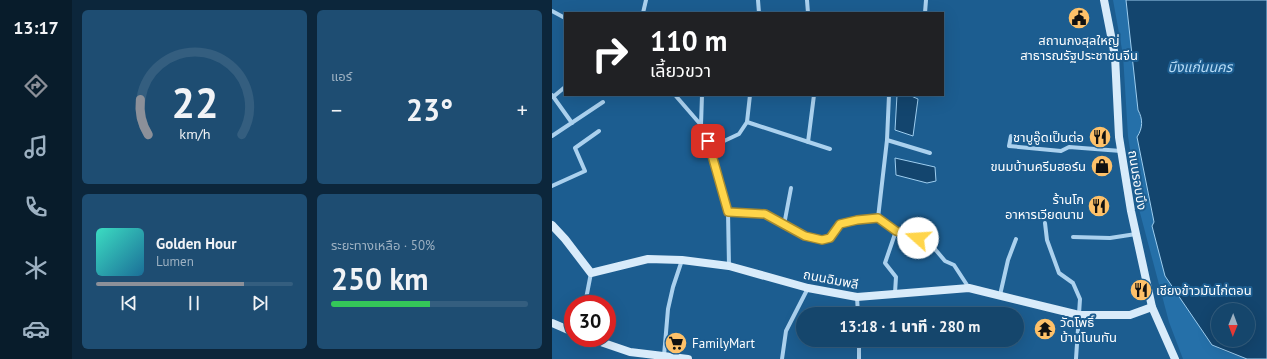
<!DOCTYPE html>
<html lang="th">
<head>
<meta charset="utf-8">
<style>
  body { margin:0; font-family:"PT Sans","Noto Sans Thai",sans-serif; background:#1e4d72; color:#f1f3f6; height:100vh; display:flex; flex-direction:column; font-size:15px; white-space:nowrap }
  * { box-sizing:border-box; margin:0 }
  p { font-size:13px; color:#9db1c2 }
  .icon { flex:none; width:22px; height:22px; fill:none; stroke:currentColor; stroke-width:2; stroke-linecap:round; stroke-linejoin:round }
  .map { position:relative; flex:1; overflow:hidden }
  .details { display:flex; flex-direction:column; gap:10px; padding:10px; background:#0c263b; width:480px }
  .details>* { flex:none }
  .hud { position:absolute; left:12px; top:12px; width:380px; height:84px; border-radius:0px; box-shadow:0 4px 16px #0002,0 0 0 1px #345e7f; background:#202124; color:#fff; overflow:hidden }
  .needle { width:26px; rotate:181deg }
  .fabs { position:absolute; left:659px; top:303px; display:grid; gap:8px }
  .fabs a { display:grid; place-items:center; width:44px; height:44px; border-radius:50%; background:#15466c; box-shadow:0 4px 16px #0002,0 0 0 1px #345e7f; font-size:20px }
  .speed { position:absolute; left:12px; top:295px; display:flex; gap:8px; font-size:20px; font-weight:700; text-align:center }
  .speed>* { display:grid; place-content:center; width:52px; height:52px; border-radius:50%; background:#15466c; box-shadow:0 4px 16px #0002,0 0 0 1px #345e7f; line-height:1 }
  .speed .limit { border:6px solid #d22; background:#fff; color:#111 }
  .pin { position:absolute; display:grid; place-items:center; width:34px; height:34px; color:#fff; margin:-17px; border-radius:8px; box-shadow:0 2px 6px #0006 }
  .me { position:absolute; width:44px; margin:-22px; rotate:289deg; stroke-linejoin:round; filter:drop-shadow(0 0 3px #0008) }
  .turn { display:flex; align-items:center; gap:14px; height:84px; padding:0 20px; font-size:18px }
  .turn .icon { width:52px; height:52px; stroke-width:2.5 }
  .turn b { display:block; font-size:28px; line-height:34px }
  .big { font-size:30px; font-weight:800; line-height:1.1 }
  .details .card { flex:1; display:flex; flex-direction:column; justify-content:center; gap:6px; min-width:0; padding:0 14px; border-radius:6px; background:#1e4d72 }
  .details .dial { align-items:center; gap:0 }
  .dial svg { height:104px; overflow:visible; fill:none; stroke:#345e7f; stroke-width:7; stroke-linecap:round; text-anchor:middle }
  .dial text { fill:#f1f3f6; stroke:none }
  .song { display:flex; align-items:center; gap:12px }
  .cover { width:48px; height:48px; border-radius:6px; background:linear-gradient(135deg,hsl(170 70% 55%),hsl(200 70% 35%)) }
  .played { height:4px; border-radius:2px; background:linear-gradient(90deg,#8c9099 75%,#345e7f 75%) }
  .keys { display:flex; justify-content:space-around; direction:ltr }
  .heat { display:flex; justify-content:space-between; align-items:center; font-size:22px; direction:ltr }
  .charge { height:6px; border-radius:3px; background:linear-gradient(90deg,#34c759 50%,#345e7f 0) }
  .details .tiles { flex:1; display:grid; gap:10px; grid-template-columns:repeat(2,1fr) }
  .trip { position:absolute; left:244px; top:307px; width:228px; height:40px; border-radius:20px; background:#15466c; box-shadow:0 4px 16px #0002,0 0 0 1px #345e7f; font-weight:800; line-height:40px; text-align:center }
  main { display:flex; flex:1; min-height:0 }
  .dock { display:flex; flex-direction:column; width:72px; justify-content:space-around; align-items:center; background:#081c2b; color:#9db1c2 }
  .dock .icon { width:28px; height:28px }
  .dock .active { color:#8c9099 }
  .dock b { font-size:18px; color:#f1f3f6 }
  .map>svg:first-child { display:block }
  .green { fill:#2570a9 }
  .water { fill:#13456e; stroke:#9ecef0; fill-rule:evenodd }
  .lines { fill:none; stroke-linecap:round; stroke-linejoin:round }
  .street { stroke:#abd1ee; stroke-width:4 }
  .secondary { stroke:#d8ebfa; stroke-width:8 }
  .route-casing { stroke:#a68a30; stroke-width:10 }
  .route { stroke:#ffd54a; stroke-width:7 }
  .labels { text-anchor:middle; stroke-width:4; stroke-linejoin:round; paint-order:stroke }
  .poi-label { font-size:13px; fill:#fff; stroke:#1c5d90; text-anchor:end }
  .street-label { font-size:13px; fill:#fff; stroke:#1c5d90 }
  .water-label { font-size:14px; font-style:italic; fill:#b7dbf5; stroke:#1c5d90 }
</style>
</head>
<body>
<main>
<nav class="dock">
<b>13:17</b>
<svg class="icon active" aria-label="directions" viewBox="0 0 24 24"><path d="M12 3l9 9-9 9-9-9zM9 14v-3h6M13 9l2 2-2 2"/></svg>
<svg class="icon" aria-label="music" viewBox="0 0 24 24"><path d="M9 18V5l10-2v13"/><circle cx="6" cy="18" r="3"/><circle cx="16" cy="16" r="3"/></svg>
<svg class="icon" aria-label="phone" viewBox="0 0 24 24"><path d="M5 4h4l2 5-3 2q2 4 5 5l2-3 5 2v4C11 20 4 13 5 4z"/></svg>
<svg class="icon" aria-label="climate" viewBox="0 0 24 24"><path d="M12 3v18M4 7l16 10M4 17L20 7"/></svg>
<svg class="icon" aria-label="car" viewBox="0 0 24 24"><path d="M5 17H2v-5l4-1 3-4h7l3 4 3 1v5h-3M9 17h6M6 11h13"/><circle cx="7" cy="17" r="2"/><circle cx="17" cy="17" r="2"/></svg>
</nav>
<section class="details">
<div class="tiles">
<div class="card dial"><svg viewBox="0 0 100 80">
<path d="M14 69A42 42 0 1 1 86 69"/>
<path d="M14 69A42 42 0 0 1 8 42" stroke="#8c9099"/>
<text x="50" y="56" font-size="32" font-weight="700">22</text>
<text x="50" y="72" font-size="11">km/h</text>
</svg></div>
<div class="card"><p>แอร์</p>
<div class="heat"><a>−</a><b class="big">23°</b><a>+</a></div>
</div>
<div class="card">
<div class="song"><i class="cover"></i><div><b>Golden Hour</b><p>Lumen</p></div></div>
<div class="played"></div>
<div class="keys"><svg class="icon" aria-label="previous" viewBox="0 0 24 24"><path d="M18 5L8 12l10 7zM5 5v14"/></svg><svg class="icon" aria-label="pause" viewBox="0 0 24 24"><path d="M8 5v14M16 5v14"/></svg><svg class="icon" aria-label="next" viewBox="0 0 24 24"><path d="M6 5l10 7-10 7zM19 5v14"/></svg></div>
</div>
<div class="card"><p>ระยะทางเหลือ · 50%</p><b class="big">250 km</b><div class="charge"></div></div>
</div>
</section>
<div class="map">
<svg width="715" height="359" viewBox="0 0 715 359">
  <rect width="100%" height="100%" fill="#1c5d90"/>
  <!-- green -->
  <path class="green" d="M561,0h13l12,110c5,9 5,19 -1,27l17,85 -2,4 67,123 28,10h-64l-14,-37 -30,-113 -11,-73 -5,-81z"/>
  <!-- water -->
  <g class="water">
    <path d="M574,0h141v359h-20l-35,-14 -47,-69 -13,-50 2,-4 -17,-85c6,-9 6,-18 1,-27zM666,310h30v30h-30z"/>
    <path d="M345,95h12l9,4 -5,37 -18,-6z"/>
    <path d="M343,158l40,9 1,14 -9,2 -31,-8z"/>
  </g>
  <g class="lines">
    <!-- street -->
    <g class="street">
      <path d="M206,0l1,13"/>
      <path d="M255,0l1,13"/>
      <path d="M0,11l13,7"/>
      <path d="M91,13l3,-13"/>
      <path d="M373,13l1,-13"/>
      <path d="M0,95l20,28"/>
      <path d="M123,95l26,30 7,16 20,71 1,54"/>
      <path d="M1,97l12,-10"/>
      <path d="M195,122l83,27"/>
      <path d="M149,125l1,-30"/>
      <path d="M0,136l51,-34"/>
      <path d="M459,136l-2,10 52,5 8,-4 52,4"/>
      <path d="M335,140l43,13"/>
      <path d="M256,142l6,-47"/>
      <path d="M160,156l12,-15 15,-7 8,-12 3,-27"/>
      <path d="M0,186l33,-15 -10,-23 24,-17"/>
      <path d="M176,212l37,2 40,22 17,4 8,-2 10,-14 17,-4 21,-2 18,13 33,11 16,19 9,4 15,23"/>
      <path d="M326,218l9,-78 2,-45"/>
      <path d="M493,223l2,17 12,33 14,10 7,16 -4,60"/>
      <path d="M232,225l7,-37"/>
      <path d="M521,237l37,1 26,-4"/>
      <path d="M343,293l1,-16 -11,-14 11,-32"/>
      <path d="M448,295l8,-35 8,-21"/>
      <path d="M305,297l1,17"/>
      <path d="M33,304l6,-31"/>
      <path d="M112,356l4,-47 5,-22 9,-27"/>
      <path d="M230,359l4,-28 22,-43"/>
      <path d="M307,359v-19"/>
    </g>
    <!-- secondary -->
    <g class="secondary">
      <path d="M552,0l11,56 4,81 12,74 21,96 23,52"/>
      <path d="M0,225l13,14 26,34 57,-14 34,1 47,6 79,22 49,9 112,-9 110,27h51l22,-8"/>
      <path d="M0,323l21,9"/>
      <path d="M37,338l41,14 58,7"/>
    </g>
  </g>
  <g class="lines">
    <!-- route casing -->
    <g class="route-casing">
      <path id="route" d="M156,141l20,71 37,2 40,22 17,4 8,-2 10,-14 17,-4 21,-2 18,13 22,7"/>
    </g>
    <!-- route -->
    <use href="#route" class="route"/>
  </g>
  <!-- icons -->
  <defs>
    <g id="civic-disc" transform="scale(1.15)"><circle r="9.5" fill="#fec169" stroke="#1c5d90"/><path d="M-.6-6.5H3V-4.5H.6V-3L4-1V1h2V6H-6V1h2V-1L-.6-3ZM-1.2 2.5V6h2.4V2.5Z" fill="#111"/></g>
    <g id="restaurant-disc" transform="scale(1.15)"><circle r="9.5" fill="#fec169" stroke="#1c5d90"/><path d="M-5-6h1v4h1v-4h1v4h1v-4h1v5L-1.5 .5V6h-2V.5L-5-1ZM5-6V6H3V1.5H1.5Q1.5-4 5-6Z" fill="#111"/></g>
    <g id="shop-disc" transform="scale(1.15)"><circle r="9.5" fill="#fec169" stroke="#1c5d90"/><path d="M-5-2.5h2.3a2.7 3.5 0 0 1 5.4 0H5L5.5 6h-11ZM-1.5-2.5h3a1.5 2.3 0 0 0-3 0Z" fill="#111"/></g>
    <g id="temple-disc" transform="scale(1.15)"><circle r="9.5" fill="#fec169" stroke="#1c5d90"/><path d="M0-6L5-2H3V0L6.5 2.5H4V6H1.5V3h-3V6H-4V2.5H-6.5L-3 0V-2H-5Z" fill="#111"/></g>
    <g id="supermarket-disc" transform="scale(1.15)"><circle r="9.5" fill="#fec169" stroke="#1c5d90"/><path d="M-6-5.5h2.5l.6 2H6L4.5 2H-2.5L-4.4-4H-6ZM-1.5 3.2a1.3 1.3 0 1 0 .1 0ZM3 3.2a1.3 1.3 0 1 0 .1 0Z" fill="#111"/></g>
  </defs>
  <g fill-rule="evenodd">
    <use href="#civic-disc" x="527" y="18"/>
    <use href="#restaurant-disc" x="548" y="137"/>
    <use href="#shop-disc" x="550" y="166"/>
    <use href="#restaurant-disc" x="547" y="206"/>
    <use href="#restaurant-disc" x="589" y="290"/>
    <use href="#temple-disc" x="493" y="329"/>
    <use href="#supermarket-disc" x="124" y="343"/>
  </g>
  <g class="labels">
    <!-- poi labels -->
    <g class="poi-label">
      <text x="527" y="45" text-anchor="middle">สถานกงสุลใหญ่<tspan x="527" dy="15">สาธารณรัฐประชาชนจีน</tspan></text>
      <text x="532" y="142">ชาบูอู๊ดเป็นต่อ</text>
      <text x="534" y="171">ขนมบ้านครีมฮอร์น</text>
      <text x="532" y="204">ร้านโก<tspan x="532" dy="15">อาหารเวียดนาม</tspan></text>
      <text x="604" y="295" text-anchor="start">เชียงข้าวมันไก่ตอน</text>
      <text x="508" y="327" text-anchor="start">วัดโพธิ์<tspan x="508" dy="15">บ้านโนนทัน</tspan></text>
      <text x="140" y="348" text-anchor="start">FamilyMart</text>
    </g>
    <!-- street labels -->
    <g class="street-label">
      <text transform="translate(586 180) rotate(81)" y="5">ถนนรอบบึง</text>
      <text transform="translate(279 279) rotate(11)" y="5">ถนนฉิมพลี</text>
    </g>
    <!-- water labels -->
    <g class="water-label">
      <text x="648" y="72">บึงแก่นนคร</text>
    </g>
  </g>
</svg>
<div class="fabs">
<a><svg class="needle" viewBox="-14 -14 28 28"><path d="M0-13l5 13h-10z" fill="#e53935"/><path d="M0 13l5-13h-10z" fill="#9db1c2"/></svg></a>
</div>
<div class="speed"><div class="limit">30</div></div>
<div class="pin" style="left:156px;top:141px;background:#d93025"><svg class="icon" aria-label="arrive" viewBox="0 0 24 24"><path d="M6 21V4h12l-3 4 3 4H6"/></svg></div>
<svg class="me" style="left:366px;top:238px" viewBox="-20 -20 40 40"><circle r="19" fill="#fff"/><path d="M0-13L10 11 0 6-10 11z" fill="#ffd54a"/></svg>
<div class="trip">13:18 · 1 นาที · 280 m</div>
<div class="hud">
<div class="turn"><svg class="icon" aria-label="right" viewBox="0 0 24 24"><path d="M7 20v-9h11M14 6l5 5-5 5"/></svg><div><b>110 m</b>เลี้ยวขวา</div></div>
</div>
</div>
</main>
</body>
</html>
